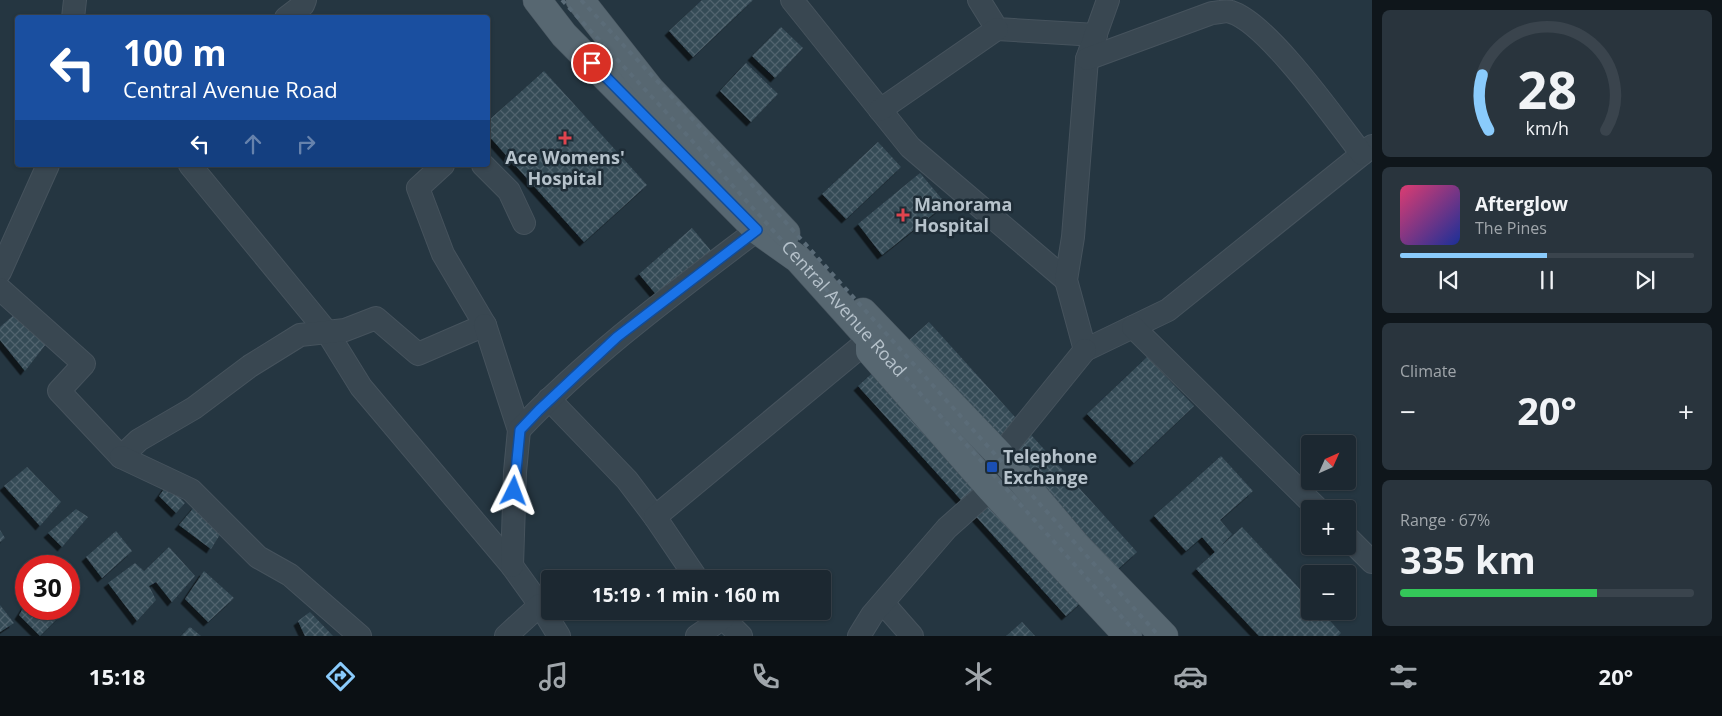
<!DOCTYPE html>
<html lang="en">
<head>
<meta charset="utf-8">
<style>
  body { margin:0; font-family:"Open Sans",sans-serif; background:#29343d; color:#f1f3f6; height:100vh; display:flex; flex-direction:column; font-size:19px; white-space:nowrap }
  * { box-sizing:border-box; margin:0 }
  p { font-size:16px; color:#a0a6ab }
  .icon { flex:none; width:28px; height:28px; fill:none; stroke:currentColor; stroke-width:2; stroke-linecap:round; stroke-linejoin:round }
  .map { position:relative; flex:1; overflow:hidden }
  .sheet { display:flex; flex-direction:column; gap:10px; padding:10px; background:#0f161b; width:350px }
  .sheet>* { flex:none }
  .hud { position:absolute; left:15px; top:15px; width:475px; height:152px; border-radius:5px; box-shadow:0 1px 4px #0004,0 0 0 1px #3a444d; background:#1a4fa0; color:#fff; overflow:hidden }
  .needle { width:32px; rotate:45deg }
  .tools { position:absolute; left:1301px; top:435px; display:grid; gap:10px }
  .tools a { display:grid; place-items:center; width:55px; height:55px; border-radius:5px; background:#1c2831; box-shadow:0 1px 4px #0004,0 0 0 1px #3a444d; font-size:25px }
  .speed { position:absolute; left:15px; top:555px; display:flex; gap:10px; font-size:25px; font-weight:700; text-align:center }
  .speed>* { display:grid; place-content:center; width:65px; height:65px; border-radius:50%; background:#1c2831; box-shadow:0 1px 4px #0004,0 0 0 1px #3a444d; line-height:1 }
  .speed .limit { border:8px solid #d22; background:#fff; color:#111 }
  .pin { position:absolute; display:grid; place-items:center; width:42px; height:42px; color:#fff; margin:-21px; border:2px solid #fff; border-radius:50%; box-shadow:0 1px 5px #0007 }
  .me { position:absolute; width:55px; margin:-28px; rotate:3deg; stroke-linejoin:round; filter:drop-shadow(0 0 4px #0008) }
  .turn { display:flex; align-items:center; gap:18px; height:105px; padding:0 25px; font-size:22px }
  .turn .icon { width:65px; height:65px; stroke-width:2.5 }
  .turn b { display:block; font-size:35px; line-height:42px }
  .lanes { display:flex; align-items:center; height:48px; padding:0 25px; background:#0003; justify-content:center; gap:25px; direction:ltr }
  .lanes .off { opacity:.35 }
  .big { font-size:38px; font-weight:700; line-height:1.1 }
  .sheet .tile { flex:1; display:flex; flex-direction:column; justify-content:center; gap:8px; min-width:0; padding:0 18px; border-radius:8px; background:#29343d }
  .sheet .dial { align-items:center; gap:0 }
  .dial svg { height:130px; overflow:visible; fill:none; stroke:#3a444d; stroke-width:7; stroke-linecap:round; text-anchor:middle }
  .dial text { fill:#f1f3f6; stroke:none }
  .song { display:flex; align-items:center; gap:15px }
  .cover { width:60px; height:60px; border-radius:8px; background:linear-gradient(135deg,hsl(340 70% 55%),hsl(230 70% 35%)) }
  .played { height:5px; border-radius:2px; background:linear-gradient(90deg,#8acbfc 50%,#3a444d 50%) }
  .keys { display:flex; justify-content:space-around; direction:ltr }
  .heat { display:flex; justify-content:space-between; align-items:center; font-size:28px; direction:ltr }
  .charge { height:8px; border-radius:4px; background:linear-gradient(90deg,#34c759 67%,#3a444d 0) }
  .trip { position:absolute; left:541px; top:570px; width:290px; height:50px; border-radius:5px; background:#1c2831; box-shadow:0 1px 4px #0004,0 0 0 1px #3a444d; font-weight:700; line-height:50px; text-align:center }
  .tabs { display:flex; height:80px; justify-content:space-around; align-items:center; background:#0b1014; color:#a0a6ab }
  .tabs .icon { width:35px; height:35px }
  .tabs .active { color:#8acbfc }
  .tabs b { font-size:22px; color:#f1f3f6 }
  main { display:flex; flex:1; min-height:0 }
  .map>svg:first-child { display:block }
  .building { fill:url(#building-cross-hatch); filter:url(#shadow) }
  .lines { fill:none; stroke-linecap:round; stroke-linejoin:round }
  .street-casing { stroke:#46535d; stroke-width:24 }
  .primary-casing { stroke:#46535d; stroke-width:29 }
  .street { stroke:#394751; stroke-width:22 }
  .primary { stroke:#576771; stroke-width:28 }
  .rail { stroke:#5b6c78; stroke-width:4; stroke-dasharray:5 5; stroke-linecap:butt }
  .route-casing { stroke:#114b97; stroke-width:12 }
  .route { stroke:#1a73e8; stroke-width:9 }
  .health-dot { fill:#e0444e; stroke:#1e2c36; stroke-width:2 }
  .transit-dot { fill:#1a4fb4; stroke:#1e2c36; stroke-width:2 }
  .labels { text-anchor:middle; stroke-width:5; stroke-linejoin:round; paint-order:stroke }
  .poi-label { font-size:18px; font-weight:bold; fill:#b6c2cb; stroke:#1e2c36; text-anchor:start }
  .street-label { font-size:18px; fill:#b6c2cb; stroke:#1e2c36 }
</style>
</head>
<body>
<main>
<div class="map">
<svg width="1372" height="636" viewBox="0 0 1372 636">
  <defs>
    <pattern id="building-cross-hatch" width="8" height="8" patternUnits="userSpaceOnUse" patternTransform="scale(1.25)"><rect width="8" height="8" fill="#364b57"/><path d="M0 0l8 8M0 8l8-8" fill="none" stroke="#51636e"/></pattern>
    <filter id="shadow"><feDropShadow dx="-4.5" dy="4.5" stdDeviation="0" flood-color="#0009"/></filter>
  </defs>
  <rect width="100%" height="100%" fill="#253641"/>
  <!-- building -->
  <g class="building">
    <path d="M702,0h51l-60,57 -24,-26z"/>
    <path d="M781,27l22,21 -28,30 -23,-22z"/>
    <path d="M746,63l32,31 -27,28 -31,-31z"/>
    <path d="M544,71l103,114 -63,57 -96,-107v-14z"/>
    <path d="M878,142l23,25 -55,52 -24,-25z"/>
    <path d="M920,173l26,31 -64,51 -24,-31z"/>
    <path d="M692,228l20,24 -53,46 -20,-24z"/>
    <path d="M15,314l31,30 -21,27 -25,-31v-13z"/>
    <path d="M929,322l208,230 -71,64 -208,-230z"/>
    <path d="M1147,357l47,49 -60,57 -47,-49z"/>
    <path d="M1221,456l32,35 -33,29 12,14 -12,13 22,-20 68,73v11h11l20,22 -3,3h-79l-63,-67 19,-17 -13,-15 -16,14 -32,-35z"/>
    <path d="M27,467l34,35 -21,24 -36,-40z"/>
    <path d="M167,485l18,18 -9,10 -17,-17z"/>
    <path d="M196,505l28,23 -13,21 -32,-24z"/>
    <path d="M76,509l12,8 -26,30 -14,-14z"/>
    <path d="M0,530l5,8 -5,4z"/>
    <path d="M116,531l16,20 -30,27 -16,-21z"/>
    <path d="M169,547l26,29 -23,26 -16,-20 -7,4 7,14 -19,21 -29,-38 27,-20 9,8z"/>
    <path d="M204,571l30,27 -26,24 -23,-23z"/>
    <path d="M26,604v5h31l5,5 -22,22 -21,-21z"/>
    <path d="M0,605l14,18 -14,9z"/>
    <path d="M310,612l23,24h-28l-7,-15z"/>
    <path d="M1022,622l13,14h-29z"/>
    <path d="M190,627l11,9h-20z"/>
  </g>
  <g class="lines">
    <!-- street casing -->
    <g class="street-casing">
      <g id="street">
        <path d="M792,0l118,147 156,133"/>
        <path d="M979,0l18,29 99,6"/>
        <path d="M1108,0l-21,59 -14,178 -7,43 19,70 83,-40 204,-164"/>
        <path d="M73,18l2,-18"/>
        <path d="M286,18l17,-13 2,-5"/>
        <path d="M1087,59l125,-46c6,0 14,-3 19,-1 37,11 106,110 131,142"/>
        <path d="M880,110l117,-81"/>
        <path d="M190,165l137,167 34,55 151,179 28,39"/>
        <path d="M483,165l26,26 15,32"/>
        <path d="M0,272l48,-107"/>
        <path d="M0,289l84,75 -25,27 62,66 18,-17 55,-32 56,-42 50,-31 45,-5 31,-12 42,36 67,-29 -42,-71 -25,-66 25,-23"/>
        <path d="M485,325l34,105 -4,42 -3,94"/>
        <path d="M1133,327l185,182"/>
        <path d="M549,399l78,81 28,37"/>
        <path d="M519,430c73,-77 154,-136 238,-200"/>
        <path d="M121,457l70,33 67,67 32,18 70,61"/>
        <path d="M1348,538l24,24"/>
        <path d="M697,579l-42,-62 215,-178"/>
        <path d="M883,603l29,33"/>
        <path d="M723,618l18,18"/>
        <path d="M506,636l34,-31 19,31"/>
        <path d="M697,636l26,-18 -5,-7"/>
        <path d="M859,636l13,-21 75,-87 44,-39 9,-34 85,-105"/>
      </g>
    </g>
    <!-- primary casing -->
    <g class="primary-casing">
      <g id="primary">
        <path d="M537,0l27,35 193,195 41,29 72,80v12l121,138 137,147"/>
        <path d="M580,0l70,89 136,144"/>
        <path d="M863,312l137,143 77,91 87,90"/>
      </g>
    </g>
    <!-- street -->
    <use href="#street" class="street"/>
    <!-- primary -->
    <use href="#primary" class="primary"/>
    <!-- rail -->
    <g class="rail">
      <path id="s1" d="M562,0l115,124 462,512"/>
      <path d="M581,0l107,114 471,522"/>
    </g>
  </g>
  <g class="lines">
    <!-- route casing -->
    <g class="route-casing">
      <path id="route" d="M514,491l6,-61 19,-20 78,-73 140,-107 -165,-167"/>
    </g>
    <!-- route -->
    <use href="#route" class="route"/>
  </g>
  <!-- markers -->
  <g class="health-dot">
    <path d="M562.5 130.5h5v5h5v5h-5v5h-5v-5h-5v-5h5z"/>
    <path d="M900.5 207.5h5v5h5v5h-5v5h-5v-5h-5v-5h5z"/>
  </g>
  <rect class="transit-dot" x="986" y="461" width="12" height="12" rx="2.5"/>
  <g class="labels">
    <!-- poi labels -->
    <g class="poi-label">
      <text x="565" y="164" text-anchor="middle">Ace Womens'<tspan x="565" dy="21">Hospital</tspan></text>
      <text x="914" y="211">Manorama<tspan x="914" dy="21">Hospital</tspan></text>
      <text x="1003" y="463">Telephone<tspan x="1003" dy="21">Exchange</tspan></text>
    </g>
    <!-- street labels -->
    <g class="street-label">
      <text dy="6" stroke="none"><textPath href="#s1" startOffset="418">Central Avenue Road</textPath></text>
    </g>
  </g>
</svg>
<div class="tools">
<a><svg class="needle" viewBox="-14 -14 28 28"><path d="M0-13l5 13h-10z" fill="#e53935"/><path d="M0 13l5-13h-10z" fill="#a0a6ab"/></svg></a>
<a>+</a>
<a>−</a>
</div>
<div class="speed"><div class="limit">30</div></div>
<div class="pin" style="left:592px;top:63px;background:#d93025"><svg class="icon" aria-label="arrive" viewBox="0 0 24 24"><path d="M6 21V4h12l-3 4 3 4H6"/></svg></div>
<svg class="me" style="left:514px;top:491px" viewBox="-20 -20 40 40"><path d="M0-17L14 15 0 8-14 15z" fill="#1a73e8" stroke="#fff" stroke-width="4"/></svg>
<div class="trip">15:19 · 1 min · 160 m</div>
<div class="hud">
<div class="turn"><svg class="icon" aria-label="left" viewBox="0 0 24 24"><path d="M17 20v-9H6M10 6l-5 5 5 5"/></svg><div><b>100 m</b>Central Avenue Road</div></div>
<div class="lanes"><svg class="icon" aria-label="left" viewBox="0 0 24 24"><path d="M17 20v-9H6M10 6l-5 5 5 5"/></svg><svg class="icon off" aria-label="ahead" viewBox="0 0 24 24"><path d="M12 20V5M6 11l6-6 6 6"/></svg><svg class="icon off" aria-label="right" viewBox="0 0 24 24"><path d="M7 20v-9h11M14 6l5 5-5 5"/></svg></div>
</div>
</div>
<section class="sheet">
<div class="tile dial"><svg viewBox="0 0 100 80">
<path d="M14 69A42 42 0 1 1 86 69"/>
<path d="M14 69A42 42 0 0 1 10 35" stroke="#8acbfc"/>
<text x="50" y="56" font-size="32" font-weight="700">28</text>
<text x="50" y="72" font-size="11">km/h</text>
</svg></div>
<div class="tile">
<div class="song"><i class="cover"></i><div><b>Afterglow</b><p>The Pines</p></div></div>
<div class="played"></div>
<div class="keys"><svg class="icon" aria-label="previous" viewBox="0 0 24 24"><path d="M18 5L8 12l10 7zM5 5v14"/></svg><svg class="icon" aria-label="pause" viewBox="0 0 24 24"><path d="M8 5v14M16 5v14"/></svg><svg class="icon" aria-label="next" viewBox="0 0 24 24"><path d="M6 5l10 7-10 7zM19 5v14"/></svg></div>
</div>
<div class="tile"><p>Climate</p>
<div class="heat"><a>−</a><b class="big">20°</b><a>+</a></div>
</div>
<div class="tile"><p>Range · 67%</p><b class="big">335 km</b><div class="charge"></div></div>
</section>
</main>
<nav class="tabs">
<b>15:18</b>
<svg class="icon active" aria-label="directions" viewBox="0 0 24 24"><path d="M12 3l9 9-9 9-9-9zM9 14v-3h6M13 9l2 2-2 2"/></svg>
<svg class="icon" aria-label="music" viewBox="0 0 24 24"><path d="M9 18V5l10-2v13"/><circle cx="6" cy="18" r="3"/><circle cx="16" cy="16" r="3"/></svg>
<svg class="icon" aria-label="phone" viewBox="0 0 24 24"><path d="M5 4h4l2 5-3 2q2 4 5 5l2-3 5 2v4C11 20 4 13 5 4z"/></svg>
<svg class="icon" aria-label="climate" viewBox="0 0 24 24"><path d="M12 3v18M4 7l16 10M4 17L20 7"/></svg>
<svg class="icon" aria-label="car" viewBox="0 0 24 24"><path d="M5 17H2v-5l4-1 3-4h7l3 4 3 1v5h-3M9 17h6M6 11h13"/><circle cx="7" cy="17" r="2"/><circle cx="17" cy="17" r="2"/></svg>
<svg class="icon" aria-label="filters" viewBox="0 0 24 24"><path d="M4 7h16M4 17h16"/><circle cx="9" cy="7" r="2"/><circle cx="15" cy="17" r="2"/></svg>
<b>20°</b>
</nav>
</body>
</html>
